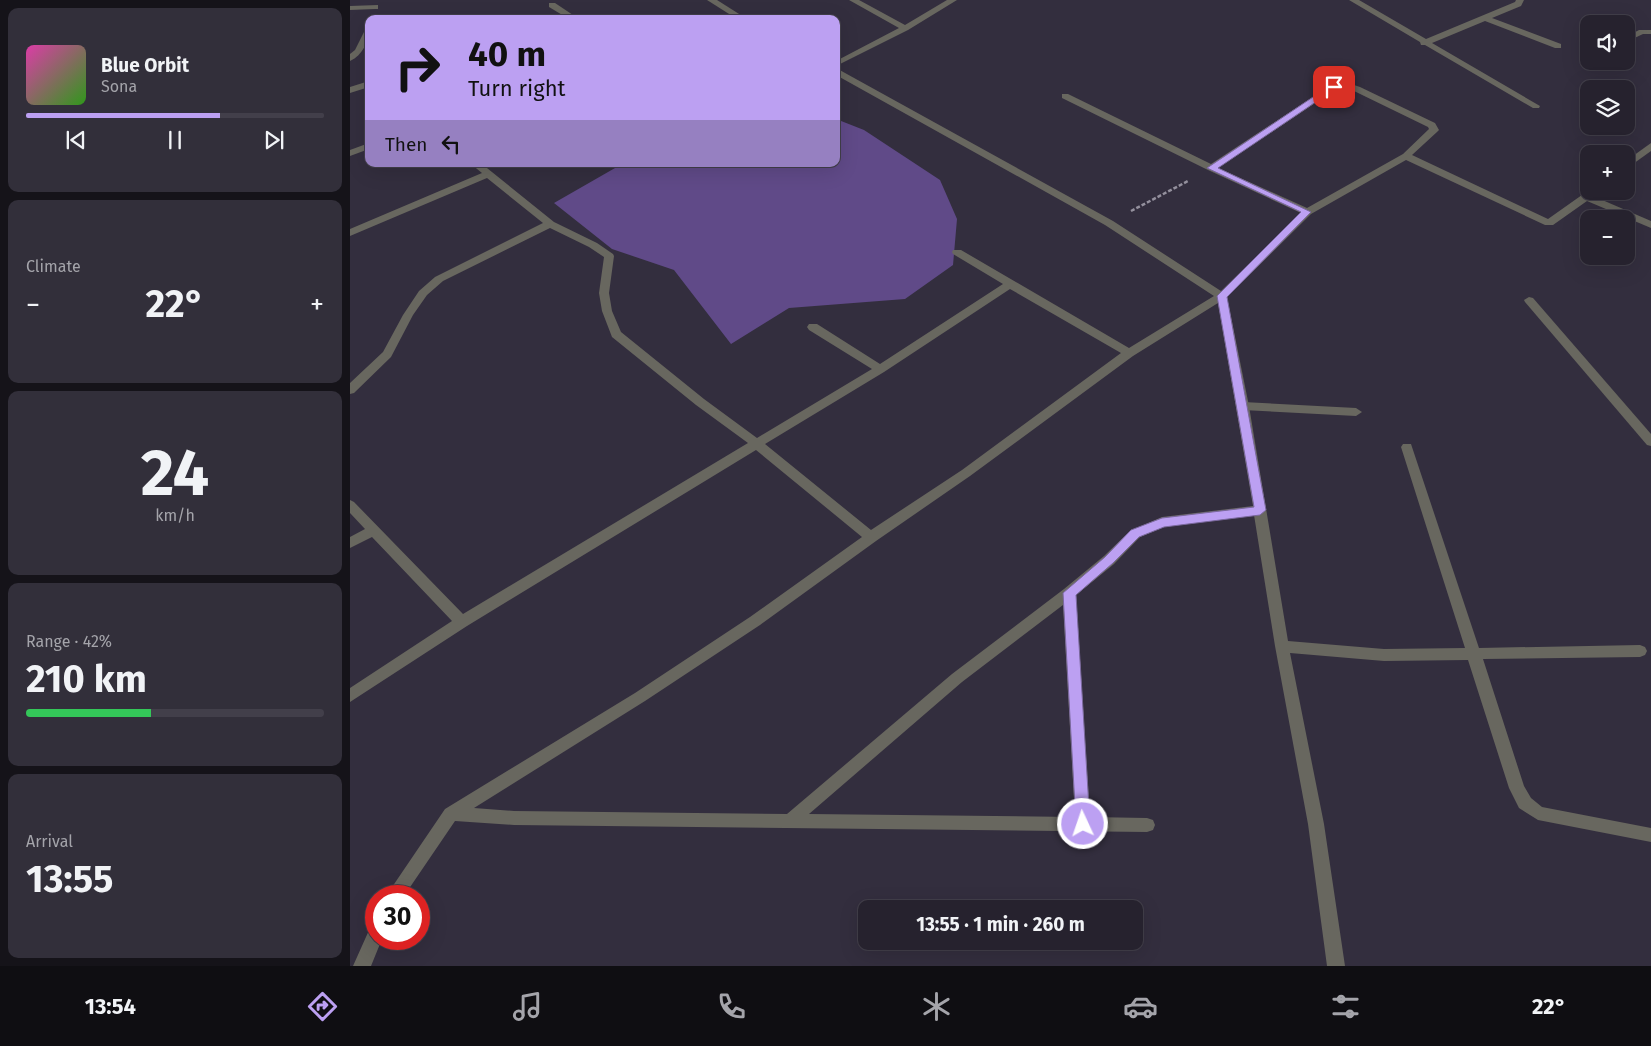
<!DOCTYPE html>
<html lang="en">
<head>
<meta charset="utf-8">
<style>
  body { margin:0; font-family:"Fira Sans",sans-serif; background:#322f3a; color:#f1f3f6; height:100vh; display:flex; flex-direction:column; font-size:19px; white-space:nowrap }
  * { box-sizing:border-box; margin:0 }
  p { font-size:16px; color:#a4a4aa }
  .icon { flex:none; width:28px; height:28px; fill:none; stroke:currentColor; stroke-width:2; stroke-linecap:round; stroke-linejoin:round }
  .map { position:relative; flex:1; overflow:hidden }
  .drawer { display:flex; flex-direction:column; gap:8px; padding:8px; background:#151319; width:350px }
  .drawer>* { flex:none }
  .banner { position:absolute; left:15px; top:15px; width:475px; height:152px; border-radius:10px; box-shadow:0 5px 20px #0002,0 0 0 1px #423f4a; background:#bca0f2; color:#111; overflow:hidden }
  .tools { position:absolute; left:1230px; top:15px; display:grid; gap:10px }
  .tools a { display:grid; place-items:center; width:55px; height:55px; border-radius:10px; background:#26222e; box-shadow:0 5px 20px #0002,0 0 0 1px #423f4a; font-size:25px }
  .speed { position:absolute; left:15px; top:885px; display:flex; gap:10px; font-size:25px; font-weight:700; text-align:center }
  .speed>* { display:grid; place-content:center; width:65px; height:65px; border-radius:50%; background:#26222e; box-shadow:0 5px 20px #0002,0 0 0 1px #423f4a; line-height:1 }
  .speed .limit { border:8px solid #d22; background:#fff; color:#111 }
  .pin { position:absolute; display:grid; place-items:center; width:42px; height:42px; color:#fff; margin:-21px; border-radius:10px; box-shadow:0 2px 8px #0006 }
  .me { position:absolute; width:55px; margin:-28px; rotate:357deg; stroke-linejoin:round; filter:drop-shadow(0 0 4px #0008) }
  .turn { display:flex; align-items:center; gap:18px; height:105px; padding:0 20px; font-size:22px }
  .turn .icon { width:65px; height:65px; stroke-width:2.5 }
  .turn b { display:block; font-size:35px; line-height:42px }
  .then { display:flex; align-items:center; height:48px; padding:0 20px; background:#0003; gap:10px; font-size:19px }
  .big { font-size:38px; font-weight:700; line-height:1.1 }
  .drawer .widget { flex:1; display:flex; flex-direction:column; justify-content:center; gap:8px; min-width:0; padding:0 18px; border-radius:10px; background:#322f3a }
  .drawer .dial { align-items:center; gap:0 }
  .dial b { font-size:65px; line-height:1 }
  .song { display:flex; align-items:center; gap:15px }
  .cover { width:60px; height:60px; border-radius:8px; background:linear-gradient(135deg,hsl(320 70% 55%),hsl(110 70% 35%)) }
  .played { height:5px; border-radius:2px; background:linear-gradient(90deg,#bca0f2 65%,#423f4a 65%) }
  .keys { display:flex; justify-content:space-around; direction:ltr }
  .heat { display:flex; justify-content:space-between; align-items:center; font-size:28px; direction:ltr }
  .charge { height:8px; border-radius:4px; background:linear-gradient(90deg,#34c759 42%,#423f4a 0) }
  .trip { position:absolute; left:508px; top:900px; width:285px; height:50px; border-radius:10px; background:#26222e; box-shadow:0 5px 20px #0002,0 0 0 1px #423f4a; font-weight:700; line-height:50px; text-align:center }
  .tabs { display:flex; height:80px; justify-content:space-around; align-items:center; background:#0f0e12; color:#a4a4aa }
  .tabs .icon { width:35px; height:35px }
  .tabs .current { color:#bca0f2 }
  .tabs b { font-size:22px; color:#f1f3f6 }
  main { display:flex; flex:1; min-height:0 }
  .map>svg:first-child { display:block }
  .green { fill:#604a88 }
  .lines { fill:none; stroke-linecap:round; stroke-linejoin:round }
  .path { stroke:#94909d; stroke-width:2.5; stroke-dasharray:4 2; stroke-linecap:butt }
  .service { fill:#68675f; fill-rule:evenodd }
  .minor { fill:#68675f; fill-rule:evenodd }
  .route { fill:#bca0f2; stroke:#7a689d }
</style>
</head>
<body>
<main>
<section class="drawer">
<div class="widget">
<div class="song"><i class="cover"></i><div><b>Blue Orbit</b><p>Sona</p></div></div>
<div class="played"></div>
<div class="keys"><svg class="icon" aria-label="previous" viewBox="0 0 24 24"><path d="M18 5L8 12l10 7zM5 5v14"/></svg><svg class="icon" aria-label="pause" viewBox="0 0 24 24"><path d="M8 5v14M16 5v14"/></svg><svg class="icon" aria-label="next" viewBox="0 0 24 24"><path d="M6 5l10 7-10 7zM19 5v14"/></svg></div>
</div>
<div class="widget"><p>Climate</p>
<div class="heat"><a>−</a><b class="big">22°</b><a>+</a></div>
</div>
<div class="widget dial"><b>24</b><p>km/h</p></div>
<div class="widget"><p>Range · 42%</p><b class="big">210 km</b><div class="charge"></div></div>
<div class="widget"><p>Arrival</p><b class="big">13:55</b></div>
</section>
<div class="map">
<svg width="1301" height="966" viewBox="0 0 1301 966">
  <rect width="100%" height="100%" fill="#332e3e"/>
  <!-- green -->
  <path class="green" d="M486,119l28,11 76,50 17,39 -4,46 -48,34 -116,9 -58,36 -57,-74 -62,-21 -58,-46 68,-39h214z"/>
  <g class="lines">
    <!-- path -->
    <path class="path" d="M781,211l57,-30"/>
    <!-- service -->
    <path class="service" d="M893,402l113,6 6,4 -6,4 -113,-6 -6,-4z"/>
    <!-- minor -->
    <g class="minor">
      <path d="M357,0h10l30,19h-10z"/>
      <path d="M499,0h10l46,25 42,-25h10l-49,30 -72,36v-5l63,-33z"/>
      <path d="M999,0h10l67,39 89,-37 1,-2h8l-3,6 -29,12 69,26v4h-6l-70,-27 -53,22 108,63 -1,2h-6l-108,-63h-4l-1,-3z"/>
      <path d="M199,3h6l24,16h-10l-20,-12z"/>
      <path d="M28,5v4h-3l-25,1v-4z"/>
      <path d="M21,17l8,2h-9z"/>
      <path d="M16,28h3c0,13 -6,27 -19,33v-7l5,-4z"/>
      <path d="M1289,30h12v4h-8l-17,8v-5z"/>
      <path d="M486,68l277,153 108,70 80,-78 -93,-43 -146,-72v-4h6l143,70 120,-79 17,-2 12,4 75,36 4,7 -2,2 -25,23 136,64 41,-29 10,1 -6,5 58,25v7l-64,-27 -34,24h-8l-139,-65 -95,54 -84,83 22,109 39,235 96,8 81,-1 -64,-201 2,-3h8l68,204 161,-3 5,2 2,4 -2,4 -5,2 -157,2 41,127 7,12 11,9 109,21v14l-113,-22 -19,-12 -10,-20 -41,-128 -84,1 -94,-8 34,171 21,142h-18l-19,-142 -33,-178 -21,-131 -90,12 -24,10 -26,27 -38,31 14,222 57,1 6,2 2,5 -2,5 -6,2 -633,-7 -59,-4 -51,75h-18l59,-87 190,-116 115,-76 112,-80 -106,-87 -289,176 -117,76v-14l102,-67 -80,-84 -22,11v-11l15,-8 -15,-16v-13l4,2 109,112 285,-171 -52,-38 -84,-68 -10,-26 -3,-18 5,-36 -15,-10 -39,-19 -107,53 -16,14 -14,20 -22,42 -37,36 -4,1v-11l33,-31 20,-37 16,-24 16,-14 108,-54 -56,-45 -137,58v-7l132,-56 -11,-9h11l72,58 43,21 16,11 1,2 -5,37 3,18 9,21 83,67 53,39 115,-69 -63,-39 -2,-3 2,-3h8l63,40 123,-80 -50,-30 -1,-2 1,-2h8l168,98 85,-52 -109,-71 -269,-150zM986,89h11l7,2 74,36 1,2 -26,25 -96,54 -89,-40zM660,289l111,64 -159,117 -91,60 -106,-86 119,-72zM868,303l35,203 -91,11 -32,14 -26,25 -40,33 -112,85 -165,140 -273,-3 -40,-3 171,-107 115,-76 116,-84 94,-65 163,-120zM713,605l12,212 -266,-3 153,-132z"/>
      <path d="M19,81v6l-19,6v-6z"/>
      <path d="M19,143v6l-19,7v-6z"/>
      <path d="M1301,143v8l-25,18v-8z"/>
      <path d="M1179,297l4,1 118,136v12l-4,-1 -122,-143 -1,-2z"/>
      <path d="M26,926v13h6l-11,27h-18l17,-38z"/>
    </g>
  </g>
  <!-- route -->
  <path class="route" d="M981,85l7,2 -120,81 93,44 -84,85 39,213 -6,5 -96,12 -25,10 -26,26 -37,32 14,229 -2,5 -5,1 -5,-1 -2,-5 -13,-231 42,-36 26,-27 31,-12 92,-11 -37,-211 84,-84 -94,-44z"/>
</svg>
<div class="tools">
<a><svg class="icon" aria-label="sound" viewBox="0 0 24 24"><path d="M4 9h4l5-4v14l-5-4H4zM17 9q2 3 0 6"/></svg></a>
<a><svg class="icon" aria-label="layers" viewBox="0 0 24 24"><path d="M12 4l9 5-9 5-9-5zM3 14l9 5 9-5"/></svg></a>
<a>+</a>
<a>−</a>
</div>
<div class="speed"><div class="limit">30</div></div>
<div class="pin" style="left:984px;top:87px;background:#d93025"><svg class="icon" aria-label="arrive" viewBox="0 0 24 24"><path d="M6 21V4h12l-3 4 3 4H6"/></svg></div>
<svg class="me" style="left:733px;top:824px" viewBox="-20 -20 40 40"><circle r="17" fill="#bca0f2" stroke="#fff" stroke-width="3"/><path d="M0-11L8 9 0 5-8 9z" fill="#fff"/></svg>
<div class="trip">13:55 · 1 min · 260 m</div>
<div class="banner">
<div class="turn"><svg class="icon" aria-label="right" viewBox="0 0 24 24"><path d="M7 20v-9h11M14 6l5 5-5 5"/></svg><div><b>40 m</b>Turn right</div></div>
<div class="then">Then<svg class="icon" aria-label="left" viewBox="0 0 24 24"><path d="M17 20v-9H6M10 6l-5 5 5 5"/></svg></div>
</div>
</div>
</main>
<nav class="tabs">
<b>13:54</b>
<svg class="icon current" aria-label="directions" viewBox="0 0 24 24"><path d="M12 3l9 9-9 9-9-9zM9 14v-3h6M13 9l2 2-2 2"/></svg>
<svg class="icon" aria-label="music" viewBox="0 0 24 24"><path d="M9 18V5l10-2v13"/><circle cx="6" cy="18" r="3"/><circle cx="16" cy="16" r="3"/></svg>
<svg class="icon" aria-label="phone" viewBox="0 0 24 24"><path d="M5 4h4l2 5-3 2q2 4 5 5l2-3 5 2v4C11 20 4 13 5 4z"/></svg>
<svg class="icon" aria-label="climate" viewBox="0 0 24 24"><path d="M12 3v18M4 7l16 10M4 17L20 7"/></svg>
<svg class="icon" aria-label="car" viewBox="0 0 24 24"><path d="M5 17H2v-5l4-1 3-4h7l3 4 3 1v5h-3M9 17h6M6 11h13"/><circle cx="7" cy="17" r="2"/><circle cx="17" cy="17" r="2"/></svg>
<svg class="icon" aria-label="filters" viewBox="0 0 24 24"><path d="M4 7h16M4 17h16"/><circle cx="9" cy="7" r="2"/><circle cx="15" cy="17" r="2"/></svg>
<b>22°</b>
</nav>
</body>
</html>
